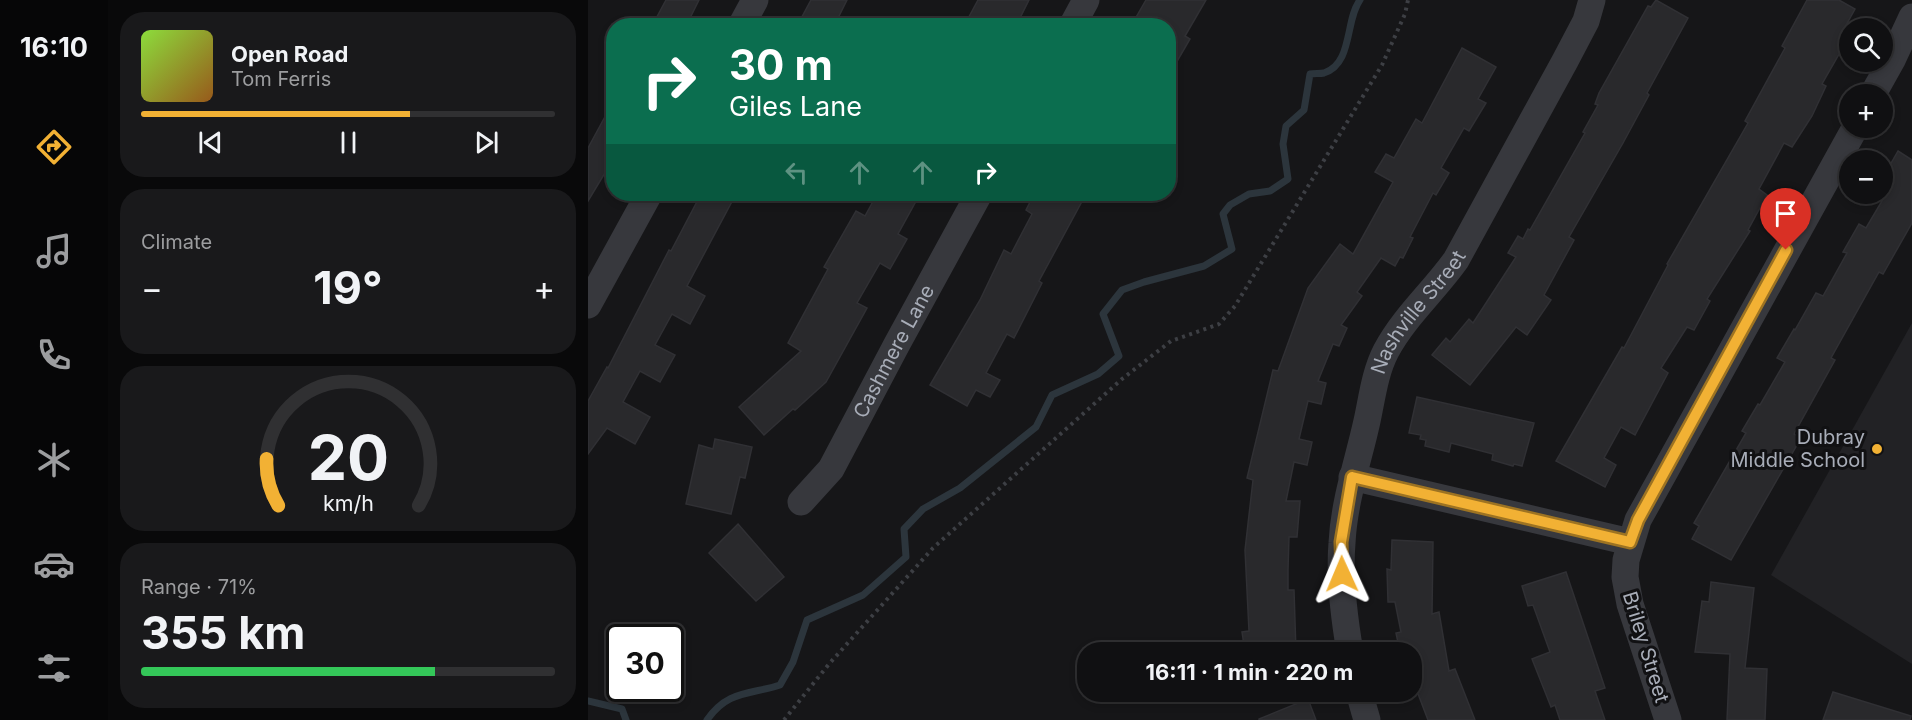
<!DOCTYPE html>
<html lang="en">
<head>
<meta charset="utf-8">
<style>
  body { margin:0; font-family:Inter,sans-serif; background:#19191b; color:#f1f3f6; height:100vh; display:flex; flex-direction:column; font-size:22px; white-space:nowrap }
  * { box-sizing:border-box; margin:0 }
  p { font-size:20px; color:#9c9d9f }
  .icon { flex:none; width:33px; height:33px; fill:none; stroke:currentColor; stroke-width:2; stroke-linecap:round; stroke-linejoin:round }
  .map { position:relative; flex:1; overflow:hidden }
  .panel { display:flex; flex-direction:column; gap:12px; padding:12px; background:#09090a; width:480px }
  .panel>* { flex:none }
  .guide { position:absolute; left:18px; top:18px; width:570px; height:183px; border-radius:24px; box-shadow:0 3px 9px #0003,0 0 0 2px #303032; background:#0b6e4f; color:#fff; overflow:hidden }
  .controls { position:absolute; left:1251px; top:18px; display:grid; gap:12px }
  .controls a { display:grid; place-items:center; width:54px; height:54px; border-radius:50%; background:#101012; box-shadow:0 3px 9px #0003,0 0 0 2px #303032; font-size:30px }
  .speed { position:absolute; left:18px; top:624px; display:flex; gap:12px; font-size:30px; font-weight:700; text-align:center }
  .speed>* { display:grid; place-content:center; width:78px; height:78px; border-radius:50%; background:#101012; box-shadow:0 3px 9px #0003,0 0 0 2px #303032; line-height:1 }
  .speed .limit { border:3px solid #111; border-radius:9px; background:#fff; color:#111 }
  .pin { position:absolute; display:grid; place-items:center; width:51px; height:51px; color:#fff; margin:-62px -26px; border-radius:50% 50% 50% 0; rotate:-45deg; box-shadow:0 0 6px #0007 }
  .pin .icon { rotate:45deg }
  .me { position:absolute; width:66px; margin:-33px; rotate:359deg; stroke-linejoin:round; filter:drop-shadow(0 0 4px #0008) }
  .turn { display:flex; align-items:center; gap:21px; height:126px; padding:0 24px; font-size:27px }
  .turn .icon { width:78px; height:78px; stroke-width:2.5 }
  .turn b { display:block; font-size:42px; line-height:51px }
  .lanes { display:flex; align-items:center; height:57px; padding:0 24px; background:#0003; justify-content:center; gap:30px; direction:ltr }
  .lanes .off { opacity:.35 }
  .big { font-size:45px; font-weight:700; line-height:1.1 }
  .panel .card { flex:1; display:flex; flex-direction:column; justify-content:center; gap:9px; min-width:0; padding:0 21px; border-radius:24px; background:#19191b }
  .panel .dial { align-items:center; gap:0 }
  .dial svg { height:156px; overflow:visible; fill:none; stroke:#303032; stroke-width:7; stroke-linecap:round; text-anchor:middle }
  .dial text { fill:#f1f3f6; stroke:none }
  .song { display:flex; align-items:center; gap:18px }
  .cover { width:72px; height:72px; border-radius:9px; background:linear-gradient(135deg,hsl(90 70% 55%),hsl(30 70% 35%)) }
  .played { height:6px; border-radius:3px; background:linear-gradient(90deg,#f2b134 65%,#303032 65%) }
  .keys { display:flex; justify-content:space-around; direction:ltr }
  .heat { display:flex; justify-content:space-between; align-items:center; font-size:33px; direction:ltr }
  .charge { height:9px; border-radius:4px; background:linear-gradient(90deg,#34c759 71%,#303032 0) }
  .trip { position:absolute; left:489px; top:642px; width:345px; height:60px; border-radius:24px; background:#101012; box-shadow:0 3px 9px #0003,0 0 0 2px #303032; font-weight:700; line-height:60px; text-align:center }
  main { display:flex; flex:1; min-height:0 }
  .tabs { display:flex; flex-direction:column; width:108px; justify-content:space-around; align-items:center; background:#060607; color:#9c9d9f }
  .tabs .icon { width:42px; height:42px }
  .tabs .current { color:#f2b134 }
  .tabs b { font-size:27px; color:#f1f3f6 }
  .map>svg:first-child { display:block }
  .built { fill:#222225 }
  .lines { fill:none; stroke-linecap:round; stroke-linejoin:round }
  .stream { stroke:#2c353c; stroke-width:7 }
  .building { fill:#29292c; stroke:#303034; stroke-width:1.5 }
  .path { stroke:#3d3f44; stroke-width:4; stroke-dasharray:3 4.5; stroke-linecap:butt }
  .minor { stroke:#37383d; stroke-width:27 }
  .route-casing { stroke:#9d7322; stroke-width:15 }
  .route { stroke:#f2b134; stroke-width:10 }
  .poi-dot { fill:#f2b134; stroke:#111113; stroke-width:2 }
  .labels { text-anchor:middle; stroke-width:6; stroke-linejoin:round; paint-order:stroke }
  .street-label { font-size:20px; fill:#a8adb8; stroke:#111113 }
  .poi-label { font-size:20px; fill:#a8adb8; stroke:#111113; text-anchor:end }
</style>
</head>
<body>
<main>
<nav class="tabs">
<b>16:10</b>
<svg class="icon current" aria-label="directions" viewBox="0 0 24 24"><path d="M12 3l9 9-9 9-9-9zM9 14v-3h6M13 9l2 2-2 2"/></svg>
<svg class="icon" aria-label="music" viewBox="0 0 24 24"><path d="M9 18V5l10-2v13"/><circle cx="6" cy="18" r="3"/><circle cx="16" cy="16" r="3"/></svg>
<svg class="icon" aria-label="phone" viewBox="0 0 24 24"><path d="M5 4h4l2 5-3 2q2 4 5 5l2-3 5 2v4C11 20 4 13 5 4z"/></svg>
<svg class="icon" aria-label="climate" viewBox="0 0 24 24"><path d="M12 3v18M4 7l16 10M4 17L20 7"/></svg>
<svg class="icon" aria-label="car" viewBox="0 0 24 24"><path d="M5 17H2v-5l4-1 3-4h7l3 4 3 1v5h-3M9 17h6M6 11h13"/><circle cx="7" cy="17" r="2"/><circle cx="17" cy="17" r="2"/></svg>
<svg class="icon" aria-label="filters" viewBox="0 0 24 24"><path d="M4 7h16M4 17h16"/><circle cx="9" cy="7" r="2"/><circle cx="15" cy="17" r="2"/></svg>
</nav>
<section class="panel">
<div class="card">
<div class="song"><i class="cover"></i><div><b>Open Road</b><p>Tom Ferris</p></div></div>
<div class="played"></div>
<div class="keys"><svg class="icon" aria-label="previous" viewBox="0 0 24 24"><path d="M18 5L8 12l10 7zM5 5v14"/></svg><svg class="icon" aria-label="pause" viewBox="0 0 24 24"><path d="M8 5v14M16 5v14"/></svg><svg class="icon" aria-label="next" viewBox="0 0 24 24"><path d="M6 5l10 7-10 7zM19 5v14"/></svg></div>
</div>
<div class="card"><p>Climate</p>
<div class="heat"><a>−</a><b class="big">19°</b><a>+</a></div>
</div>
<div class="card dial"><svg viewBox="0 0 100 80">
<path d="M14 69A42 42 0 1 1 86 69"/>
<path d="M14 69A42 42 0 0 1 8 45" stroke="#f2b134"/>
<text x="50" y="56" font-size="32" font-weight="700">20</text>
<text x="50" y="72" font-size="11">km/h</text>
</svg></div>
<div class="card"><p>Range · 71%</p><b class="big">355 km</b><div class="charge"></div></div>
</section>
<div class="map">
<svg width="1324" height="720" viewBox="0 0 1324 720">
  <rect width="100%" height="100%" fill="#161618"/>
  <!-- built -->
  <path class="built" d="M1324,323v341l-141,-89z"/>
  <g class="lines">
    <!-- stream -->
    <g class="stream">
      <path d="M0,701l34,8 4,11"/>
      <path d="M119,720c21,-30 42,-25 73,-35l13,-23 14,-42 56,-25 43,-38 -2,-28 19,-20 37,-21 76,-61 16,-32 46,-21 21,-18 -16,-42 19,-24 22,-8 60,-16 28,-17 -9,-35 7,-9 19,-11 21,-3 18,-12 -5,-35 3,-18 18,-16 6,-36c4,-1 10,0 14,-1 29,-9 21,-53 36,-73"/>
    </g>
  </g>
  <!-- building -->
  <g class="building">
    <path d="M78,0h33l-13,26h-34z"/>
    <path d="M223,0h36l-13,26h-37z"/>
    <path d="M390,0h51l-13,26h-52z"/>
    <path d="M558,0h60l-21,36 5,3 -22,38v-51h-37z"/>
    <path d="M1068,0l32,18 -41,75 2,2 -26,48 -54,94 5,3 -30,55 7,5 -24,35 -11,-8 -46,58 -38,-30 14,-17 4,4 19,-23 4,4 43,-66 -8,-4 10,-17 5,3 5,-10 2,1 55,-97 -2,-1 15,-27 -3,-1 4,-11 49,-87 3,1z"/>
    <path d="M1219,0h32l16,9 -16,29 7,4 -24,42 4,2 -14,30 -20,31 -8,-4 -25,46 8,6 -19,35 2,1 -43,68 3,2 -16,29 -7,-3 -26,41 7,5 -33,62 -14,-8 -17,31 12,7 -11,22 -49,-26 66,-114 2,1 44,-83 -1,-1 81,-141 -3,-2 40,-73 -3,-2z"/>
    <path d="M874,48l34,19 -18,32 8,4 -17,28 -5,-3 -23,40 8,5 -13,22 -3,-2 -23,44 3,1 -10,20 -3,-1 -5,9 -14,-8 -24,34 5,4 -21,29 6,3 -8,18 -6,-2 -15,37 8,2 -5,21 -13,-3 -9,38 13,3 -5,23 -13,-3 -8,39h14l-3,36h-8l-1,33v20h6l2,62h-51l-3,-20 7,-1 -4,-81 8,-70 -6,-2 26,-108 5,1 30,-83 32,-44 13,10 40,-72 -18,-10 11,-18 8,4 22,-39 6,4z"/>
    <path d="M26,100v58l-26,43v-53z"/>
    <path d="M1310,151l14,9v63l-29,51 -4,-2 -48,86 4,2 -41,74 7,4 -70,122 -39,-21 7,-13 -5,-3 52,-90 -4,-2 16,-27 2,1 25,-43 -8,-4 17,-29 1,1 21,-37 7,3 24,-43 -4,-1 16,-28 7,4 26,-44 -10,-5z"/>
    <path d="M113,194h35l-49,92 18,10 -15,28 -18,-10 -17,31 20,10 -15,27 -20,-11 -17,31 27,15 -15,27 -28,-16 -19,26v-53l19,-34 1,1 61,-118 2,1z"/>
    <path d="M289,194h43l-22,40 9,5 -17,30 -10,-6 -23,40 10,5 -41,74 -31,28 -2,-1 -29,26 -25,-28 62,-56 -13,-8 40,-74 -4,-2 32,-56 9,5z"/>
    <path d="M446,194h52l-47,87 3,2 -28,55 -7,-4 -21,39 14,7 -10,17 -14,-7 -9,16 -37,-21 50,-85 24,-50 7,4 21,-40 -6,-4z"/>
    <path d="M829,397l117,26 -12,43 -8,-2 -1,2 -21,-6 1,-6 -42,-11 -2,9 -24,-6 1,-6 -6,-1 1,-4 -12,-2z"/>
    <path d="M127,439l37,8 -7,31 -5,-1 -9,37 -45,-10 13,-59 14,4z"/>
    <path d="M150,524l46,53 -28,24 -47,-48z"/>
    <path d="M804,540l41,2 -1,72 7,-2 10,59 6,-2 20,51h-47l-16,-42v-26h-12l-4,-19 5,-1 -6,-30h-7l-1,-33 4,1z"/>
    <path d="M978,572l39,116 -10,3 10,29h-45l-5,-15 -4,2 -19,-48 18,-7 -17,-47 -5,1 -6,-20z"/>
    <path d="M1123,582l43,6 -9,80 22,1 -2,51h-38l3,-66 -35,-2 7,-51 7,1z"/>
    <path d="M1245,692l78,24 -1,4h-87z"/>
    <path d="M720,699l8,21h-57v-1z"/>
  </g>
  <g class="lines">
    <!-- path -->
    <path class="path" d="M196,720l45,-56 104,-116 189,-169 49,-38 48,-17 16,-18 147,-241 23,-51 3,-14"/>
    <!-- minor -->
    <g class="minor">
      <path d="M153,26l14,-26"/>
      <path d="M484,26l14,-26"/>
      <path d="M1285,94l19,-34 20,-43"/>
      <path d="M0,305l61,-111"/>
      <path d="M764,477l278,65"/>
      <path id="s1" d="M213,502l30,-33 66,-125 82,-150"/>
      <path id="s2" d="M762,652c-6,-35 -11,-73 -8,-109 2,-42 16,-81 25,-122 5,-23 8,-49 19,-70 18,-34 48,-60 70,-91l109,-199 21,-40 6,-21"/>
      <path d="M771,692l8,28"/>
      <path d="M1080,720l-38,-116 -5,-27 1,-17 12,-40 217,-392"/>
    </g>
  </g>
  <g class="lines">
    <!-- route casing -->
    <g class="route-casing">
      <path id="route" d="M754,574l-1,-32 11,-65 278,65 8,-22 148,-270"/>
    </g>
    <!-- route -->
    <use href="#route" class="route"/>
  </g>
  <!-- markers -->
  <circle class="poi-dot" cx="1289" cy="449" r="6"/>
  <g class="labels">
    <!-- street labels -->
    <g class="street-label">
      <text dy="7" stroke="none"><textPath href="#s2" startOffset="357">Nashville Street</textPath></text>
      <text dy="7" stroke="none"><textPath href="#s1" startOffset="178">Cashmere Lane</textPath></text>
      <text transform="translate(1058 647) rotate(73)" y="7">Briley Street</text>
    </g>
    <!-- poi labels -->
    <g class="poi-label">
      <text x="1277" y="444">Dubray<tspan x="1277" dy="23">Middle School</tspan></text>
    </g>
  </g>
</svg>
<div class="controls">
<a><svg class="icon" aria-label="search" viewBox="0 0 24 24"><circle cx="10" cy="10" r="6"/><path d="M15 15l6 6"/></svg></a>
<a>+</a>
<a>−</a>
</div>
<div class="speed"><div class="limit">30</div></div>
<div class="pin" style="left:1198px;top:250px;background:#d93025"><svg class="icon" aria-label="arrive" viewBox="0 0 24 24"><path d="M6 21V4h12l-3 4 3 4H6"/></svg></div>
<svg class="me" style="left:754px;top:574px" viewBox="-20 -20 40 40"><path d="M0-17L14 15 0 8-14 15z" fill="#f2b134" stroke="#fff" stroke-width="4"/></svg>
<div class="trip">16:11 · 1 min · 220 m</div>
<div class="guide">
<div class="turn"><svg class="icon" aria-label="right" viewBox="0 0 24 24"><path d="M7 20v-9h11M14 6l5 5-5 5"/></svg><div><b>30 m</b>Giles Lane</div></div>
<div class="lanes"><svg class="icon off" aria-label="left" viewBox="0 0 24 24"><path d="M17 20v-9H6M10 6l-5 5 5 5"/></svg><svg class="icon off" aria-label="ahead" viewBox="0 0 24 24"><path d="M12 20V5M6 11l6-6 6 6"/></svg><svg class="icon off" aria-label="ahead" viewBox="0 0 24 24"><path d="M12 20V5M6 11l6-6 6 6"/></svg><svg class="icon" aria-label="right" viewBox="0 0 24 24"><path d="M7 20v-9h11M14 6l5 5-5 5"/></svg></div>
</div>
</div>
</main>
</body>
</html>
